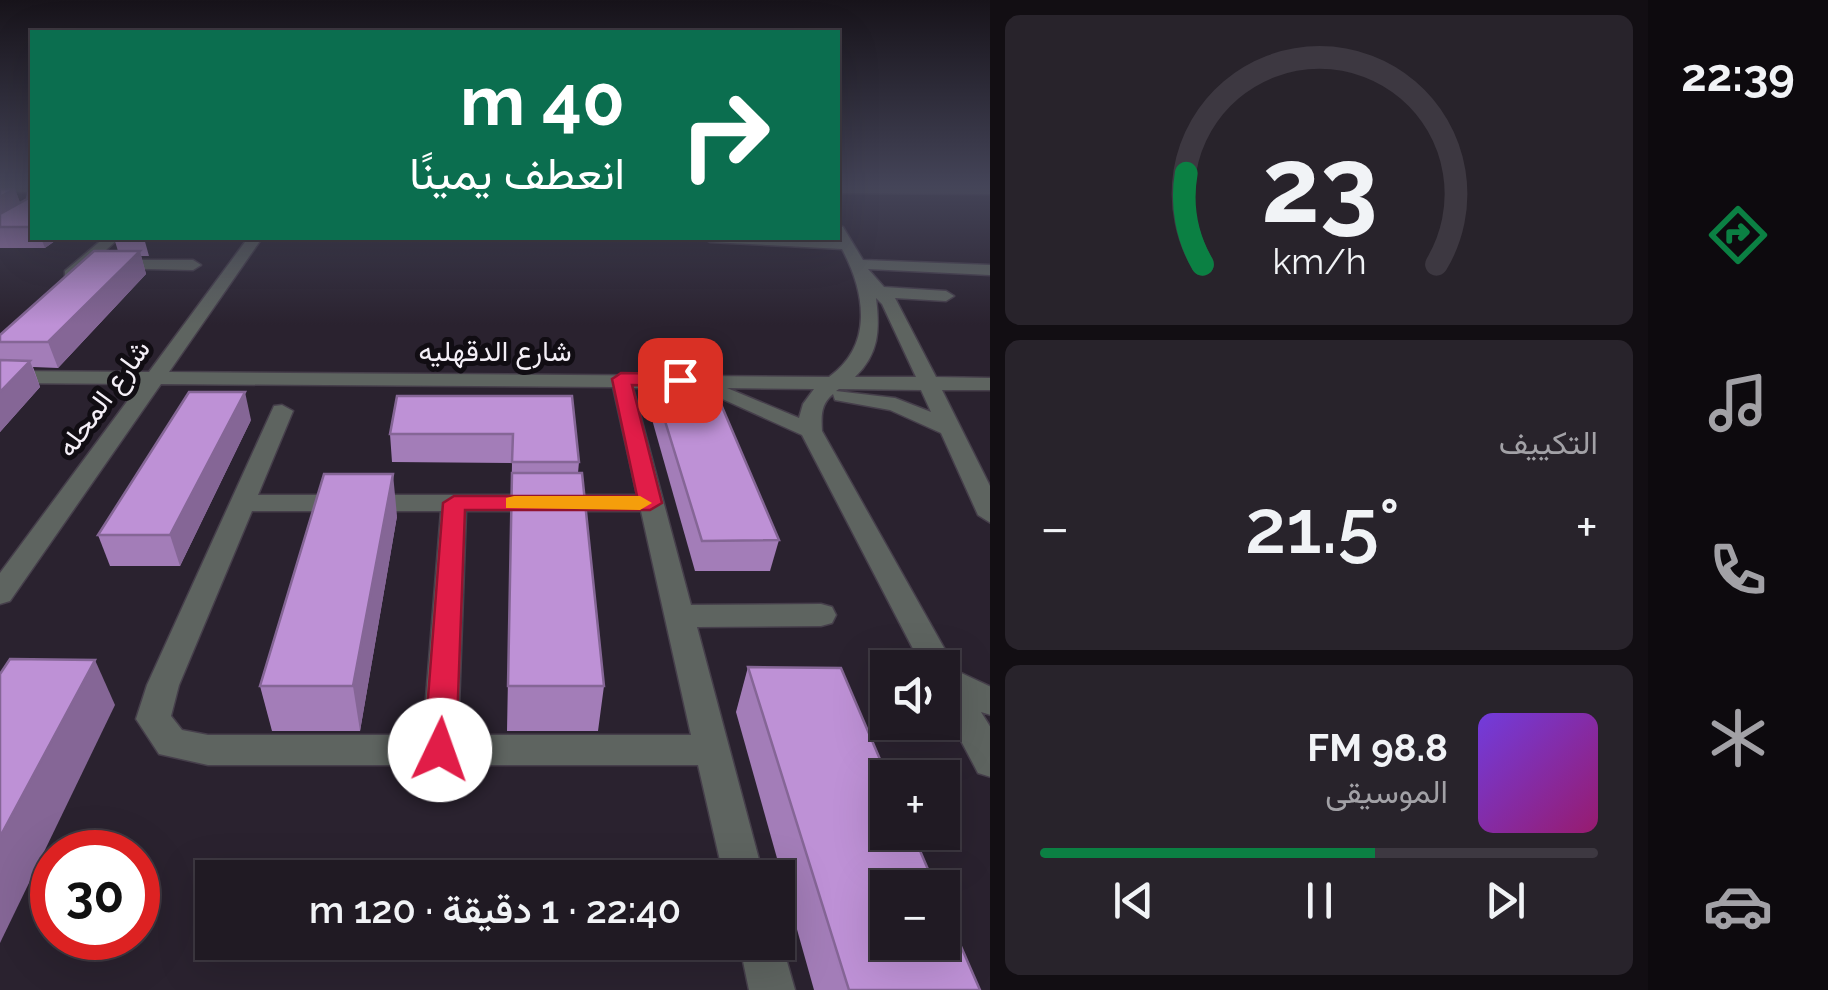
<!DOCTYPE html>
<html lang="ar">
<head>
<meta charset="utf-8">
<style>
  body { margin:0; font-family:Raleway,Vazirmatn,sans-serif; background:#28232b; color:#f1f3f6; direction:rtl; height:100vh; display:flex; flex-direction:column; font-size:38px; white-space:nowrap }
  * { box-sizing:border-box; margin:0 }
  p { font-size:32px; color:#a2a1a6 }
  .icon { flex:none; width:55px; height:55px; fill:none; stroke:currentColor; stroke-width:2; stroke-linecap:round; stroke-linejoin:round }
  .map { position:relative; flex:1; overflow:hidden; direction:ltr }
  .drawer { display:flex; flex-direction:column; gap:15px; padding:15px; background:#120e13; width:658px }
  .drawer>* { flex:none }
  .top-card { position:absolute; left:30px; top:30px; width:810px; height:210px; border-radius:0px; box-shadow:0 10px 40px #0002,0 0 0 2px #3d3841; direction:rtl; background:#0b6e4f; color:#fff; overflow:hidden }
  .buttons { position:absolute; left:870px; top:650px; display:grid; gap:20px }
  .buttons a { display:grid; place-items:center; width:90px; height:90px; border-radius:0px; background:#201a23; box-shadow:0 10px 40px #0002,0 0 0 2px #3d3841; font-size:50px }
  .speed { position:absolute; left:30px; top:830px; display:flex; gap:20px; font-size:50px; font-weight:700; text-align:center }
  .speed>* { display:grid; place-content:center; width:130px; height:130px; border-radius:50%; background:#201a23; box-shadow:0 10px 40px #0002,0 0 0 2px #3d3841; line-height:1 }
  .speed .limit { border:15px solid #d22; background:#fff; color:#111 }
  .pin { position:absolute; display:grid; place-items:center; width:85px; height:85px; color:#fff; margin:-42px; border-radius:20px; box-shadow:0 5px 15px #0006 }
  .me { position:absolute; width:110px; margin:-55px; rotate:3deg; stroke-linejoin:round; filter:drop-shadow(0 0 8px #0008) }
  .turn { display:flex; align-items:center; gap:35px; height:210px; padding:0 50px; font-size:45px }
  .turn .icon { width:130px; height:130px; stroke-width:2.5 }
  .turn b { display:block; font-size:70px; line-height:85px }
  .big { font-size:75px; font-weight:600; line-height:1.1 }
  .drawer .card { flex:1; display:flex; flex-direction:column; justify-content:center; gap:15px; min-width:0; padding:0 35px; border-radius:15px; background:#28232b }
  .drawer .dial { align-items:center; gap:0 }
  .dial svg { height:260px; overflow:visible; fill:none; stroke:#3d3841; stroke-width:7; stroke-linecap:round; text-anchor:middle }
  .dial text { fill:#f1f3f6; stroke:none }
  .song { display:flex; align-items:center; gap:30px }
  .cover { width:120px; height:120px; border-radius:15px; background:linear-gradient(135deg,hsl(260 70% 55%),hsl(320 70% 35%)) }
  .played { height:10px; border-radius:5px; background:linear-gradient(90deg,#0b8043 60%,#3d3841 60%) }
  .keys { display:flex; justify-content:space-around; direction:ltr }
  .heat { display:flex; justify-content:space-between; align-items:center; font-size:55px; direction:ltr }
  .trip { position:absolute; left:195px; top:860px; width:600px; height:100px; border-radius:0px; background:#201a23; box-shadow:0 10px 40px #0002,0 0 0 2px #3d3841; font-weight:600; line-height:100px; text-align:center; direction:rtl }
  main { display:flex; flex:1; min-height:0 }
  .dock { display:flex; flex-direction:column; width:180px; justify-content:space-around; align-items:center; background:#0d0a0e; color:#a2a1a6 }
  .dock .icon { width:70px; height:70px }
  .dock .selected { color:#0b8043 }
  .dock b { font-size:45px; color:#f1f3f6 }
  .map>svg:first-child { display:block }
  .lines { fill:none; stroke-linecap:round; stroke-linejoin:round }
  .minor-casing { stroke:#463f4b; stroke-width:3 }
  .minor { fill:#5e6460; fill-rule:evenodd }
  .wall { fill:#a37db8 }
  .shaded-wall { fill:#856696 }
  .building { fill:#be91d6; stroke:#856696; stroke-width:2.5 }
  .route { fill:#e11d48; stroke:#92132f; stroke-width:2.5 }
  .slow { fill:#f59e0b }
  .labels { text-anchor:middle; stroke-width:10; stroke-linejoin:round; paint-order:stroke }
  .street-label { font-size:28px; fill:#f4eff7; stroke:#110d13 }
</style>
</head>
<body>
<main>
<nav class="dock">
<b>22:39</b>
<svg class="icon selected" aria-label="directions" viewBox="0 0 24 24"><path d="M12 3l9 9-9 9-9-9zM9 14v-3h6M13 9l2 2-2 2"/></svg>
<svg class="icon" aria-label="music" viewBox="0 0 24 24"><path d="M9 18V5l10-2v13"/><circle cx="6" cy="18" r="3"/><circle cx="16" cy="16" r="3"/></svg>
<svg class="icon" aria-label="phone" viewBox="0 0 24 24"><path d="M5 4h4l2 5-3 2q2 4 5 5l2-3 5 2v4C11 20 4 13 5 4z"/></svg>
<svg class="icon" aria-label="climate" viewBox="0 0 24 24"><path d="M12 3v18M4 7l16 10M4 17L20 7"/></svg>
<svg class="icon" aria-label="car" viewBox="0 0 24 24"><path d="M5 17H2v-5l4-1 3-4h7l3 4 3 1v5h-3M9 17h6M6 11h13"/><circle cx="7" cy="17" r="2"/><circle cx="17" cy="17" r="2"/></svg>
</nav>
<section class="drawer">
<div class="card dial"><svg viewBox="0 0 100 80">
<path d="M14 69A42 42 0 1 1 86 69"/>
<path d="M14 69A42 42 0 0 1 9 41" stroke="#0b8043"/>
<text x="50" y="56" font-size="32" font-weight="700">23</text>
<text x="50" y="72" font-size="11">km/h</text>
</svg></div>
<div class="card"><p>التكييف</p>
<div class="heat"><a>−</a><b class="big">21.5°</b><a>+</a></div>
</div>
<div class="card">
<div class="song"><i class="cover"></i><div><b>98.8 FM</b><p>الموسيقى</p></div></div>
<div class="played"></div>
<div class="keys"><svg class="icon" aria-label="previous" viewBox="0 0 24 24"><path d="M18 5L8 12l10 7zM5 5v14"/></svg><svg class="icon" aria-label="pause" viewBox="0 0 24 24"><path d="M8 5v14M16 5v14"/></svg><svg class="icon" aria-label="next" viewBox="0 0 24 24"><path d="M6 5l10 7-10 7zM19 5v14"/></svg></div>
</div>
</section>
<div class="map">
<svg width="991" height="990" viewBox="0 0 991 990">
  <rect width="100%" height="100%" fill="#2a222f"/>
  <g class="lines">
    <!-- minor casing -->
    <g class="minor-casing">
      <g id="minor">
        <rect x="0" y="186" width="32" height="6"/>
        <path d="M838,186h153v8l-153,-1z"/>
        <path d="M838,226l5,1 20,33 128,5v10l-123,-6 16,18 62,4 8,5 -8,5 -51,-3 41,79 55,1v12h-49l49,98v35l-13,-8 -37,-82 -51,-23 -55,-10 -2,-6c-12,10 -12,21 -11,37l135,240 34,16v28l-10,-3 10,16v49l-13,-4 -36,-68v-37h-19l-121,-233 -104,-47h-65l58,217 130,-1 11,3 4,8 -4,8 -11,3 -124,1 67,251h-40l-26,-113h-490l-49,-11 -23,-35 11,-34 127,-279 8,-1 11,6 -35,84h379l-24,-108 -452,-3 -151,217 -10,3v-31l140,-189 -140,-1v-12l149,1 99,-134h14l-93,134 660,5c45,-32 36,-85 13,-128l-132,-7 -7,-4 133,2zM876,298l6,6 34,73h-61c24,-23 25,-47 21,-79zM727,388l87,1 -11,15 -4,14zM839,389l82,1 10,22 -36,-14 -59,-7zM252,511h189l-18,224h-215l-26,-5 -11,-14 8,-31zM466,511h175l50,224h-233z"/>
        <path d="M104,238h15l-42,39h-12v-6z"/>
        <path d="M111,260h82l8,5 -8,5 -88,-2v-6z"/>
        <path d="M778,930l17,60h-46l-10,-48h39z"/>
      </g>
    </g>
    <!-- minor -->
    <use href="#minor" class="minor"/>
  </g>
  <!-- wall -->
  <g class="wall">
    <path d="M0,189h15l5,14 7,-4 5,-10v49h27l-14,10h-45z"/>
    <path d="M114,238h30l5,18h-8l5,18 -88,94 -25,-1 7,20 -40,45v-97l118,-84z"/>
    <path d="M657,395l122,145 -9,31h-75l-42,-148z"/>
    <path d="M572,396l7,66 -1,11 26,213 -6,45h-91l5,-268 -120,-1 -2,-28z"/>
    <path d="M251,420l-71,146h-70l-12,-31z"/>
    <path d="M397,516l-37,215h-88l-12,-45z"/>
    <path d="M748,667l232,323h-166l-78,-278z"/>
  </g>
  <!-- shaded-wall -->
  <g class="shaded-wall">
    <path d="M15,189l7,19 -22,14v-25z"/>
    <path d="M41,238h18l-14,10z"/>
    <path d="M140,251l6,23 -88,94 -10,-26z"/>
    <path d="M30,361l10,26 -40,45v-40z"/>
    <path d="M245,392l6,28 -71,146 -10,-31z"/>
    <path d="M393,474l4,42 -37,215 -7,-45z"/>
    <path d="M95,660l20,45 -115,238v-106z"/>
  </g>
  <!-- building -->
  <g class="building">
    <path d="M0,189h15l-15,8z"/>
    <path d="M29,189h3v38h-32v-13l27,-15z"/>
    <path d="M94,251h46l-92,91h-48v-7z"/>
    <path d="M0,360l30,1 -30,31z"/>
    <path d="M189,392h56l-75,143h-72z"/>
    <path d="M657,395h60l62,145 -77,1z"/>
    <path d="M397,396h175l7,66h-67l1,-28h-123z"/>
    <path d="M512,473h70l22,213h-96z"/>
    <path d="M324,474h69l-40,212h-93z"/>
    <path d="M10,659l85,1 -95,177v-163z"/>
    <path d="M748,667l93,1 47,110v54h24l24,56h-48v54h54v-39l38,87h-131z"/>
  </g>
  <!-- sky -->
  <linearGradient id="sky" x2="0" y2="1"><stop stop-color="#17131a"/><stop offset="0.57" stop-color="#444458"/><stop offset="1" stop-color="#444458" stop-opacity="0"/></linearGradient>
  <rect width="991" height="325" fill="url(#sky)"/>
  <!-- route -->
  <path class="route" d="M621,373l59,1 9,6 -9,6 -48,-1 30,118 -12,7h-185l-9,240 -5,9 -11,4 -11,-4 -5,-9 19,-247 11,-7h183l-25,-117z"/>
  <!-- slow -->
  <path class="slow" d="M514,496h126l12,7 -12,7 -134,-2v-10z"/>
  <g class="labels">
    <!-- street labels -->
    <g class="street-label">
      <text x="495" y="361">شارع الدقهليه</text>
      <text transform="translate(103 398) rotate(-54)" y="10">شارع المحله</text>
    </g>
  </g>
</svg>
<div class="buttons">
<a><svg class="icon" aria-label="sound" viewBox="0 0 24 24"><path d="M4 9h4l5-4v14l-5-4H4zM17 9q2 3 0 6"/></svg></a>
<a>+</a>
<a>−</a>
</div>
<div class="speed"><div class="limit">30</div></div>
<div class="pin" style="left:680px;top:380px;background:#d93025"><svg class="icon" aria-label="arrive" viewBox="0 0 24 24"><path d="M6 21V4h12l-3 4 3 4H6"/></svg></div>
<svg class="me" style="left:440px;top:750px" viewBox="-20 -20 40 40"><circle r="19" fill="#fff"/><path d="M0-13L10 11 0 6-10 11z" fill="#e11d48"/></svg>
<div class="trip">22:40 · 1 دقيقة · 120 m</div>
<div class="top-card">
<div class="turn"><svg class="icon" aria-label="right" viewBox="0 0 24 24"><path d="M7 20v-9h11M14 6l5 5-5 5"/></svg><div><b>40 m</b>انعطف يمينًا</div></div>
</div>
</div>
</main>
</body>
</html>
